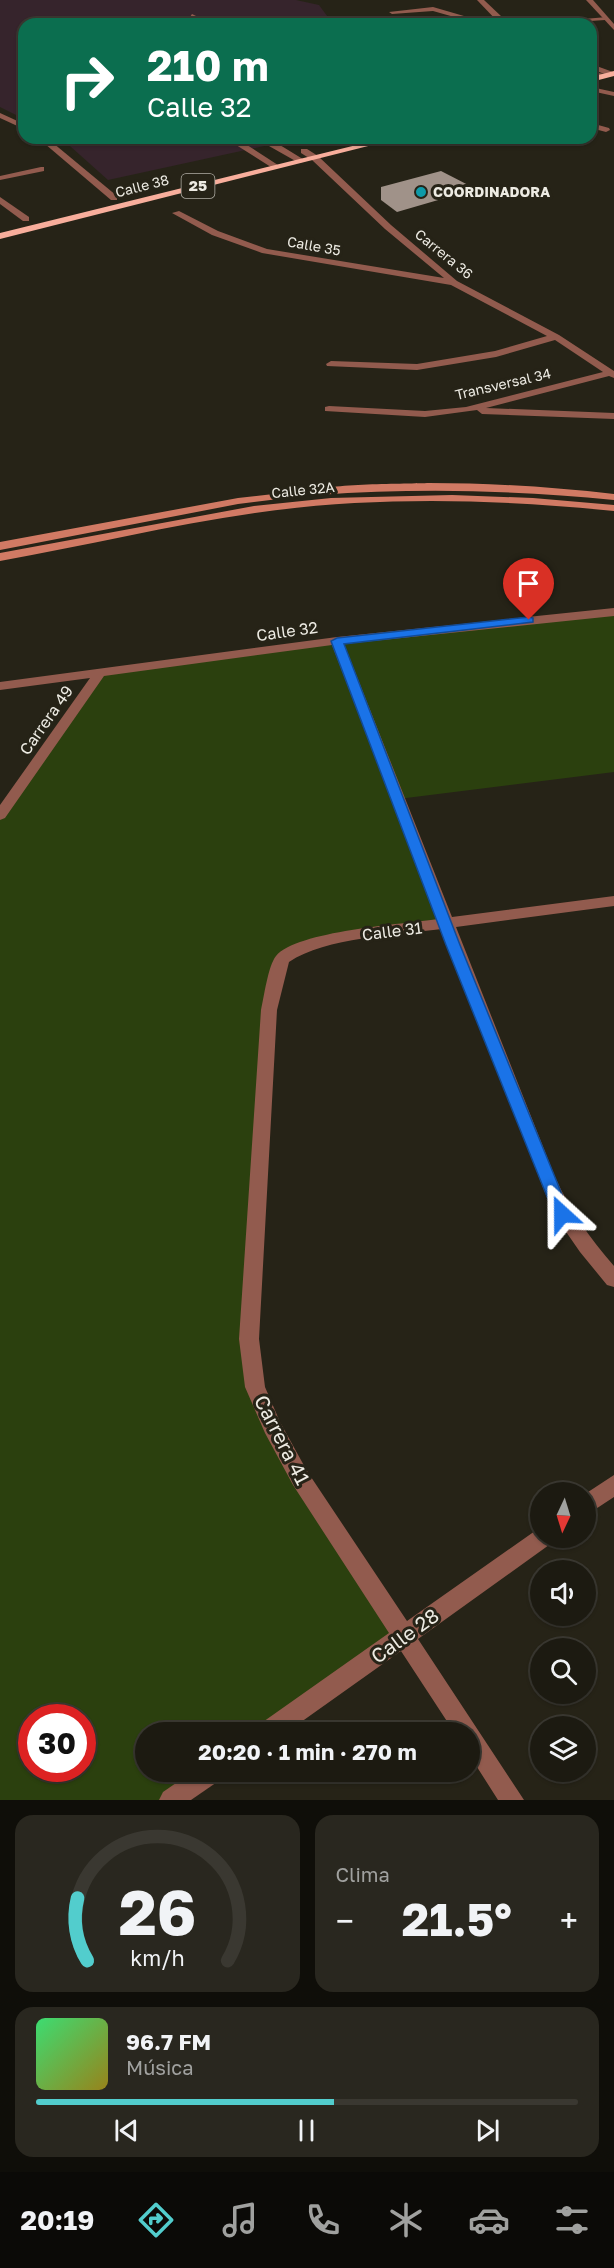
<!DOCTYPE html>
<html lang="es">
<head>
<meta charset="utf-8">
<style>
  body { margin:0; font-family:"Golos Text",sans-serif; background:#29271f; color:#f1f3f6; height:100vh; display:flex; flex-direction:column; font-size:22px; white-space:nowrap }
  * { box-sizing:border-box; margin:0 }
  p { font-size:20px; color:#a0a19f }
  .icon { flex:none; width:33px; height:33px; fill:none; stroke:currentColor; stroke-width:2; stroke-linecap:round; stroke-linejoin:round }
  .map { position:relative; height:1800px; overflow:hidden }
  .sheet { display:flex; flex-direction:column; gap:15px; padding:15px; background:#0f0e09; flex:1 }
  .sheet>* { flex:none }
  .banner { position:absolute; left:18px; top:18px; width:579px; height:126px; border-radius:18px; box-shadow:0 2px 4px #0004,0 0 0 2px #3a3831; background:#0b6e4f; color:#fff; overflow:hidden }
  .needle { width:39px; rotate:184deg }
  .tools { position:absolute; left:530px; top:1482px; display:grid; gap:12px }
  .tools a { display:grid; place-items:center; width:66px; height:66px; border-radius:50%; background:#1c1a11; box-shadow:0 2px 4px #0004,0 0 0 2px #3a3831; font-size:30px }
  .speed { position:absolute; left:18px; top:1704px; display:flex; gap:12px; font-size:30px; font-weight:700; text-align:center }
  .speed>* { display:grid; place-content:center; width:78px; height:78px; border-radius:50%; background:#1c1a11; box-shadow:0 2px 4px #0004,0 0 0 2px #3a3831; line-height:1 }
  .speed .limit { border:9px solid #d22; background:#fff; color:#111 }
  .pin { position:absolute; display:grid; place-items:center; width:51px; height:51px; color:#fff; margin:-62px -26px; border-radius:50% 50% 50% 0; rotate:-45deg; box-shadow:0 0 6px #0007 }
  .pin .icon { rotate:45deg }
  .me { position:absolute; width:66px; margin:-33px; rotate:336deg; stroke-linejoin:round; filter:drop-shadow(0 0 4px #0008) }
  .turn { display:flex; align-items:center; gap:21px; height:126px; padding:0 30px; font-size:27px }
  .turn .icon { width:78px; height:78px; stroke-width:2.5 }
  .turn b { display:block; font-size:42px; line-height:51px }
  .big { font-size:45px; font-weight:700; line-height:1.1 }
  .sheet .tile { flex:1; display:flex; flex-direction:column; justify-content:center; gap:9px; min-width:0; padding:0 21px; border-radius:18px; background:#29271f }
  .sheet .dial { align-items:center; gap:0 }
  .dial svg { height:156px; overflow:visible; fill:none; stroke:#3a3831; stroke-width:7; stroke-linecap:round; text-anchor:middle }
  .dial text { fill:#f1f3f6; stroke:none }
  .song { display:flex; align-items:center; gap:18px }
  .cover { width:72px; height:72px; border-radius:9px; background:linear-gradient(135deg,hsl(140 70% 55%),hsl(50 70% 35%)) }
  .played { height:6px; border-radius:3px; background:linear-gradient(90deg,#52cdcd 55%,#3a3831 55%) }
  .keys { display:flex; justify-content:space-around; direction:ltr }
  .heat { display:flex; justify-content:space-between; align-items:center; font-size:33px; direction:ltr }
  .sheet .tiles { flex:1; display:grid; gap:15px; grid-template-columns:1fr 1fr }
  .tile:last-child { grid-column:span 2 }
  .trip { position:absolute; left:135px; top:1722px; width:345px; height:60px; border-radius:30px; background:#1c1a11; box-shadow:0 2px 4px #0004,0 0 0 2px #3a3831; font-weight:700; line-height:60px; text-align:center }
  .tab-bar { display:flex; height:96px; justify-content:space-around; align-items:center; background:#0b0a07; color:#a0a19f }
  .tab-bar .icon { width:42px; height:42px }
  .tab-bar .current { color:#52cdcd }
  .tab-bar b { font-size:27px; color:#f1f3f6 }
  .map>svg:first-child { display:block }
  .education { fill:#36242c }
  .green { fill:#2b400e; fill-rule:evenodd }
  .building { fill:#a09289 }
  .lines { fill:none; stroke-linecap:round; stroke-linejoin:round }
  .service { fill:#925b4e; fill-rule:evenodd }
  .minor { fill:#925b4e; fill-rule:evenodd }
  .tertiary { fill:#925b4e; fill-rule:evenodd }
  .secondary { fill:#d17a64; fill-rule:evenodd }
  .trunk { fill:#f8ae9c; fill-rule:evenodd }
  .route { fill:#1a73e8; stroke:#114b97; stroke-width:1.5 }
  .culture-dot { fill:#0f9aa8; stroke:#262317; stroke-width:2 }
  .labels { text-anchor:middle; stroke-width:6; stroke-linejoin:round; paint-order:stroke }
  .far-street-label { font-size:14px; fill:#edebe3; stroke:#262317 }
  .far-poi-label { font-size:14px; font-weight:bold; fill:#edebe3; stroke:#262317; text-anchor:start }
  .shield { fill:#262317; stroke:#b1afa6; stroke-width:1.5 }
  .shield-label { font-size:15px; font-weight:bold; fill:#edebe3 }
  .street-label { font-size:16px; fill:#edebe3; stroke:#262317 }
  .near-street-label { font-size:20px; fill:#edebe3; stroke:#262317 }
</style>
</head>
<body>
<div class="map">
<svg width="614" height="1800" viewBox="0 0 614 1800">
  <rect width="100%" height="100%" fill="#262317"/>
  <!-- education -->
  <g class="education">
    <path d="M0,0h296l23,5 14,19h-309v95l-24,-12z"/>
    <path d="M61,138h240l-193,42z"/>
  </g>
  <!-- green -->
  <path class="green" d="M614,614v158l-216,27 47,125 -115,15 -48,20 -13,51 -14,377 149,250 -136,95h-122v40h66l-41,28h-171v-985l99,-141 238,-33zM32,1718h50v50h-50z"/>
  <!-- building -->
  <path class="building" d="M441,171l35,18 -79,23 -16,-12v-13z"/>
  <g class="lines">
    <!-- service -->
    <g class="service">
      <path d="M433,7l55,16 1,1h-10l-46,-13 -41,3 -3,-2z"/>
      <path d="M192,14l18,9 1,1h-8l-13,-7z"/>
      <path d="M591,72l21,3 -4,2 -17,-1z"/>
      <path d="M591,123l18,5 1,2 -4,2 -15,-4z"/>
      <path d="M214,138h50l-20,5 37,24 -7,2 -41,-26z"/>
      <path d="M264,138h8l3,4 31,19 -7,2 -30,-17z"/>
      <path d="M41,167h3v4l-44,9v-4z"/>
      <path d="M0,197l29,20v4h-6l-23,-17z"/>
    </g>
    <!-- minor -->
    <g class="minor">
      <path d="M477,0h7l18,17 4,7h-6z"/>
      <path d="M607,17l-2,3 -59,4 3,-2z"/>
      <path d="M591,64l22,8 1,2 -4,2 -19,-7z"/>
      <path d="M591,87l23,5v4l-23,-5z"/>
      <path d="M0,113l24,11v5l-24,-11z"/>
      <path d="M38,138h9l70,58v4h-6z"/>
      <path d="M301,149h6l11,7 73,69 66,56 102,54 55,36v7l-5,-2 -123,32 128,5v6l-132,-5 -5,-4 -52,7 -100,-6v-4l4,-1 96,5 41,-4 137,-35 -48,-32 -59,17 -79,13 -90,-4 -1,-2 5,-3 86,3 78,-13 52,-15 -96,-51 -189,-32 -50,-18 -40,-22 7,-2 39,20 49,18 177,29 -59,-49 -73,-69 -11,-7z"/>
      <path d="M614,608v8l-270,28 108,273 162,-21v10l-158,21 99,250c16,35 34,60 59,89v21l-7,-2 -27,-33 -27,-39 -111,-284c-45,6 -116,8 -153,33l-12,48 -18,329 6,48 15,35 27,49 100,150 128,-90 5,-2v9h12l-3,7 -131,94 106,161h-26l-28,-44v-24h-16l-53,-81 -114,81h-30l3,-8 129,-91 -96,-148 -28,-52 -20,-46 -6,-48 22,-329c3,-13 7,-44 15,-54 20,-25 128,-32 162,-37l-106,-274 -228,31 -99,142 -5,2v-15l90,-127 -90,12v-8l337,-45z"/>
      <path d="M614,1475v22l-29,19v-22z"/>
      <path d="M192,1772h32l-4,8 -29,20h-32l4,-8z"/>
    </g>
    <!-- tertiary -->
    <path class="tertiary" d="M586,0h7l21,24v6z"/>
    <!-- secondary -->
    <g class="secondary">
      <path d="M429,483c62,0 123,4 185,11v6c-99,-10 -197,-12 -296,-5l-6,-3c12,-9 97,-8 117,-9z"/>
      <path d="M291,492l6,3 -2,2 -57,7 -238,46v-8l238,-44z"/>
      <path d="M452,495l81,3 81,7v6c-119,-12 -240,-15 -359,2 -86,12 -170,33 -255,48v-8l254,-47 77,-8z"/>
    </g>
    <!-- trunk -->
    <g class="trunk">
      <path d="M614,71v5l-23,6v-5z"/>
      <path d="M385,138h15l-400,101v-6z"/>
    </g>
  </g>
  <!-- route -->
  <path class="route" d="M529,617l4,1v4l-189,22 116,301 110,269 -2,4 -6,2 -6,-2 -2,-4 -108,-269 -115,-304 6,-3z"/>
  <!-- markers -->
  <circle class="culture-dot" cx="421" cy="192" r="6"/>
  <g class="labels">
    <!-- far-street labels -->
    <g class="far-street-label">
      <text transform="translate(142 186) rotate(-14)" y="5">Calle 38</text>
      <text transform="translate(314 246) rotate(10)" y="5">Calle 35</text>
      <text transform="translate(444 254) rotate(39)" y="5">Carrera 36</text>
      <text transform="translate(503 384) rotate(-13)" y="5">Transversal 34</text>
      <text transform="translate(303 490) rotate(-6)" y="5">Calle 32A</text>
    </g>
    <!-- far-poi labels -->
    <g class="far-poi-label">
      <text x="433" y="197">COORDINADORA</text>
    </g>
    <!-- shield labels -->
    <rect class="shield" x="181.5" y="174" width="33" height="24" rx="4.5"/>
    <g class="shield-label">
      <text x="198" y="191">25</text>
    </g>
    <!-- street labels -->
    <g class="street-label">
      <text transform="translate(287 631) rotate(-8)" y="6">Calle 32</text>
      <text transform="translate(46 720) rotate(-55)" y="6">Carrera 49</text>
      <text transform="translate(392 931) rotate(-7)" y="6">Calle 31</text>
    </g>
    <!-- near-street labels -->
    <g class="near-street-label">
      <text transform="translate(282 1440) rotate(63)" y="7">Carrera 41</text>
      <text transform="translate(405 1636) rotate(-36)" y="7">Calle 28</text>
    </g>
  </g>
</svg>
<div class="tools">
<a><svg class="needle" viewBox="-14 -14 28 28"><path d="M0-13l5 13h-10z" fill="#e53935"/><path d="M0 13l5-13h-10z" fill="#a0a19f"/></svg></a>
<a><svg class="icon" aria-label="sound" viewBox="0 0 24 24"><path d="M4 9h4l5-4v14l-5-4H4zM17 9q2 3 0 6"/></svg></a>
<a><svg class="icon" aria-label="search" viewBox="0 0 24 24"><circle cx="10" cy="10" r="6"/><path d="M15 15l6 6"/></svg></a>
<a><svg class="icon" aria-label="layers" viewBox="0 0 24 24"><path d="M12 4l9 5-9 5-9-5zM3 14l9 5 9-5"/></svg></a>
</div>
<div class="speed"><div class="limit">30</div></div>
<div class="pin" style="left:529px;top:620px;background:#d93025"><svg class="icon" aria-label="arrive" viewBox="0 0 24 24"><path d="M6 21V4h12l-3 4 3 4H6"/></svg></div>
<svg class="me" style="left:562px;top:1214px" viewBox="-20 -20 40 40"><path d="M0-17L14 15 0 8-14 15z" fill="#1a73e8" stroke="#fff" stroke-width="4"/></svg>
<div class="trip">20:20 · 1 min · 270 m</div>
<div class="banner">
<div class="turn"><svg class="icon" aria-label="right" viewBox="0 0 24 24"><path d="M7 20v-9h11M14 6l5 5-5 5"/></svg><div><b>210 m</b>Calle 32</div></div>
</div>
</div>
<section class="sheet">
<div class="tiles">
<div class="tile dial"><svg viewBox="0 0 100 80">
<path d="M14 69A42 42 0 1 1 86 69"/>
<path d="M14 69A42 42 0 0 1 9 37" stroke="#52cdcd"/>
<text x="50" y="56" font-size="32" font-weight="700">26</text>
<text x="50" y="72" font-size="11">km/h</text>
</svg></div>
<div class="tile"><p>Clima</p>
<div class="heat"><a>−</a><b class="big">21.5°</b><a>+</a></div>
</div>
<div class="tile">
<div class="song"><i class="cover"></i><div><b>96.7 FM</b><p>Música</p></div></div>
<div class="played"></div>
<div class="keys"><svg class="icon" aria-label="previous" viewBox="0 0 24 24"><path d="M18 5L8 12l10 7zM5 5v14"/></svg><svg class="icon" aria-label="pause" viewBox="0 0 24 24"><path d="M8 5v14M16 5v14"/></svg><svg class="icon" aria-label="next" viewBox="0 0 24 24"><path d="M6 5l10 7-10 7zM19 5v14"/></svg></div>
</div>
</div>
</section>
<nav class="tab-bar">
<b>20:19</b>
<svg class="icon current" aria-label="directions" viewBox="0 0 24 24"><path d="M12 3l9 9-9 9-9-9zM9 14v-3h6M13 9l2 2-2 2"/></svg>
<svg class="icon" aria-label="music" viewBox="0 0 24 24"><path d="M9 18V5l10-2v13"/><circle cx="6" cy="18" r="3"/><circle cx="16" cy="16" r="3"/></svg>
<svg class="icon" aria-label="phone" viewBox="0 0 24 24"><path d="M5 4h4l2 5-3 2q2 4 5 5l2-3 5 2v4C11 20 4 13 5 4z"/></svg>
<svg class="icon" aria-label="climate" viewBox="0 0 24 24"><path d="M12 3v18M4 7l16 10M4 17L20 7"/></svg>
<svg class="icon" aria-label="car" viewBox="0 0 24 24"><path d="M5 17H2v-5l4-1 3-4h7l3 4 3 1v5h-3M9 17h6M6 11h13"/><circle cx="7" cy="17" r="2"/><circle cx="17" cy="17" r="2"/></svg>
<svg class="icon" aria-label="filters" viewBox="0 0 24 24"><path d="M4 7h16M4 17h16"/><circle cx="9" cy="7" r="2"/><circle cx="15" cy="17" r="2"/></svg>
</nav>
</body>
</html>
